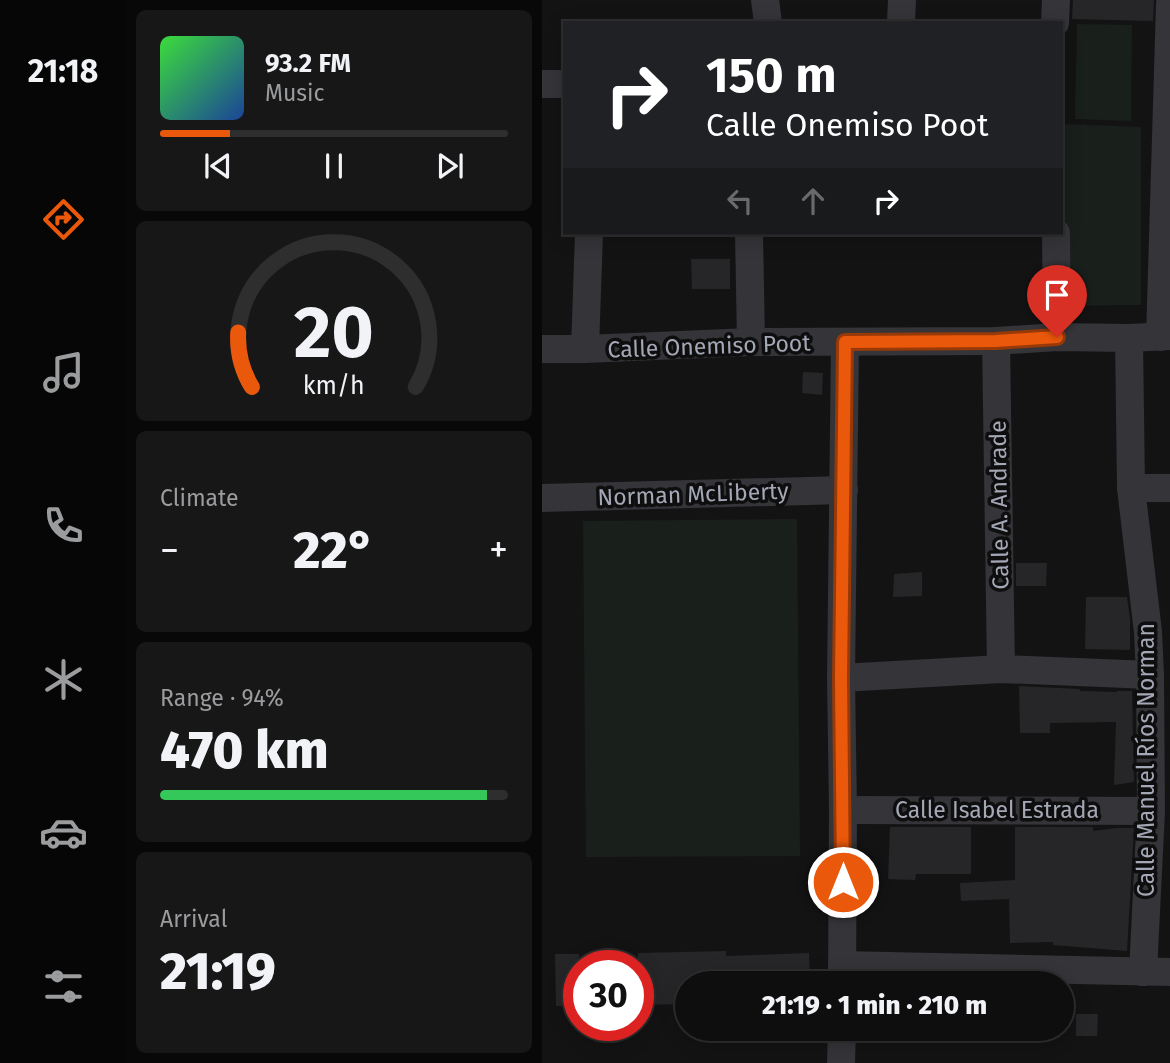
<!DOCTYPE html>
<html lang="en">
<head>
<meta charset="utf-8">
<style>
  body { margin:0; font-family:"Fira Sans",sans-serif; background:#171718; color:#f1f3f6; height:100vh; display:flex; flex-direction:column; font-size:26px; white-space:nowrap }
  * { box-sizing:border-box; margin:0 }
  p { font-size:23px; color:#9b9c9e }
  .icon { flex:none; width:38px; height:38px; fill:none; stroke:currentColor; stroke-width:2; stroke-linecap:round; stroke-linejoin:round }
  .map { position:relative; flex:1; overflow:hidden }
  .side { display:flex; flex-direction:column; gap:10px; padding:10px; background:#080808; width:416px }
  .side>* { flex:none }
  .guide { position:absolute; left:21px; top:21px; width:500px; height:214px; border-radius:0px; box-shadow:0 4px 18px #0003,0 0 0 2px #2e2e2f; background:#202124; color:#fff; overflow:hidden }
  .speed { position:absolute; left:21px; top:950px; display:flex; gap:14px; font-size:35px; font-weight:700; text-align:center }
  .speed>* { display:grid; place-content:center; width:91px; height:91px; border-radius:50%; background:#0e0e0f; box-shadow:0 4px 18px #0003,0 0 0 2px #2e2e2f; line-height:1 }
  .speed .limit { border:10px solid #d22; background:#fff; color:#111 }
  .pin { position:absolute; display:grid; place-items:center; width:60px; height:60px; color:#fff; margin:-72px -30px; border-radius:50% 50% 50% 0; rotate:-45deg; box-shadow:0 0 7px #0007 }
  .pin .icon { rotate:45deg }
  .me { position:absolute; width:77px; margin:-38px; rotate:0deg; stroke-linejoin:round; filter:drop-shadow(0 0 5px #0008) }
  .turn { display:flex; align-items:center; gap:24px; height:147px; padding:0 28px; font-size:32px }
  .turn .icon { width:91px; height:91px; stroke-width:2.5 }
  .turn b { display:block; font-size:49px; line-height:60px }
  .lanes { display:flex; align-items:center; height:66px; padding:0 28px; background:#0003; justify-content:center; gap:35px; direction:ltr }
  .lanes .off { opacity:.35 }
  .big { font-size:52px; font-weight:800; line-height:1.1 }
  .side .widget { flex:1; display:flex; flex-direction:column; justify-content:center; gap:10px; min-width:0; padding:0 24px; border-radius:10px; background:#171718 }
  .side .dial { align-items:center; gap:0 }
  .dial svg { height:182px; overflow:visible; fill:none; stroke:#2e2e2f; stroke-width:7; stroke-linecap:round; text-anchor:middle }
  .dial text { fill:#f1f3f6; stroke:none }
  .song { display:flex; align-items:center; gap:21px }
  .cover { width:84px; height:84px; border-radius:10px; background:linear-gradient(135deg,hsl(120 70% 55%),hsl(220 70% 35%)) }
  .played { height:7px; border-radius:4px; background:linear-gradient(90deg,#ea580c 20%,#2e2e2f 20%) }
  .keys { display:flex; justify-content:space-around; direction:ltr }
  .heat { display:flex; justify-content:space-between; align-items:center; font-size:38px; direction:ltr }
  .charge { height:10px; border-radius:5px; background:linear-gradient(90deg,#34c759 94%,#2e2e2f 0) }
  .trip { position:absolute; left:133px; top:971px; width:399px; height:70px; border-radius:35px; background:#0e0e0f; box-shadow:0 4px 18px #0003,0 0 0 2px #2e2e2f; font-weight:800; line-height:70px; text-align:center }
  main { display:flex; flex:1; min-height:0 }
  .tab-bar { display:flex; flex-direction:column; width:126px; justify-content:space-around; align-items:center; background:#060606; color:#9b9c9e }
  .tab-bar .icon { width:49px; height:49px }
  .tab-bar .active { color:#ea580c }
  .tab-bar b { font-size:32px; color:#f1f3f6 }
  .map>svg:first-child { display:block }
  .green { fill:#191f1b }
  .building { fill:#262628 }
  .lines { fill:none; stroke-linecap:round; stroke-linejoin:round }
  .minor { stroke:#343439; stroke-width:28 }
  .route-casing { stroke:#983908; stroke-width:18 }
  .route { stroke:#ea580c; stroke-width:12 }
  .labels { text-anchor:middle; stroke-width:7; stroke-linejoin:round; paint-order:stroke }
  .street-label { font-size:23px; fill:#a4a7b5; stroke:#0e0e0f }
</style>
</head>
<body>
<main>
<nav class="tab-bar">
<b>21:18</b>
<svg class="icon active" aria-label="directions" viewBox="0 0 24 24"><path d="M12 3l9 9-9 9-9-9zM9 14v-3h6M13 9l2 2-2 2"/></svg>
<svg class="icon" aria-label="music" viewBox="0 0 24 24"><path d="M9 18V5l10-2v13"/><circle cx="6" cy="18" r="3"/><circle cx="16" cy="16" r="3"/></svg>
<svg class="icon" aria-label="phone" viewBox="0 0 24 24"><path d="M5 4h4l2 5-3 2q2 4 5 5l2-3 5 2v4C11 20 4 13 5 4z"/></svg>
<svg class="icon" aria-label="climate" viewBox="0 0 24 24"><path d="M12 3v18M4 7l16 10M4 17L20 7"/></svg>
<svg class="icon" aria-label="car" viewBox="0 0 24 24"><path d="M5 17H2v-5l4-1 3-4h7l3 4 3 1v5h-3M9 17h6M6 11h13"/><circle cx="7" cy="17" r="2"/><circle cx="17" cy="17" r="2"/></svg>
<svg class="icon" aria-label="filters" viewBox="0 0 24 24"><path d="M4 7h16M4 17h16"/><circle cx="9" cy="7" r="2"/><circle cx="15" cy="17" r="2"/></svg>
</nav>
<section class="side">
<div class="widget">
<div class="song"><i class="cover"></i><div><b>93.2 FM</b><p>Music</p></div></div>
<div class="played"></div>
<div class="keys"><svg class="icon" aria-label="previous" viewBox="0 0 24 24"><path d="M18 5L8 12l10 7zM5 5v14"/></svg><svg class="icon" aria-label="pause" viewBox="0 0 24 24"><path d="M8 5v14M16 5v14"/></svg><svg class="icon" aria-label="next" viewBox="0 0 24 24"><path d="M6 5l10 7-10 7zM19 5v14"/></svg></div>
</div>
<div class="widget dial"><svg viewBox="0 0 100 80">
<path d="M14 69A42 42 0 1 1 86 69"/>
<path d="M14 69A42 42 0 0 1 8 45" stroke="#ea580c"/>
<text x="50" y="56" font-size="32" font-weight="700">20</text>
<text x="50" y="72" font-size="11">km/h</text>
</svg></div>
<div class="widget"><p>Climate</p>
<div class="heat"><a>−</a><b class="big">22°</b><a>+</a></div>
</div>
<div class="widget"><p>Range · 94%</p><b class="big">470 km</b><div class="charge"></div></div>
<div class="widget"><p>Arrival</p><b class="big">21:19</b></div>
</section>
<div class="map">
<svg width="628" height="1063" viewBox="0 0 628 1063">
  <rect width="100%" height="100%" fill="#131314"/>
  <!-- green -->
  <g class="green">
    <path d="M535,24l55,1 -1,96 -56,-2z"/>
    <path d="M522,124l77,3v178l-80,1z"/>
    <path d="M255,519l3,337 -214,1 -3,-336z"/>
  </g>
  <!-- building -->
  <g class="building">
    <path d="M531,0h81l-1,21 -81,-2z"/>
    <path d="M149,259h39v30h-38z"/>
    <path d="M261,372l20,1 -1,22 -20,-2z"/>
    <path d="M474,563h31l-1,23h-30z"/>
    <path d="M380,572v24l-29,1 1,-23z"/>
    <path d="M544,597h41l3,22v31l-45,-1z"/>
    <path d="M477,686l61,3v2l37,1v-1h15l2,91 -20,3 2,-63 -66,1v10h-30z"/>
    <path d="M348,827h81v47h-55l-1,6 -27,-1z"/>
    <path d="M473,827h78v4l23,-3h18l-7,123 -74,-6v-3l-43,1 -1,-44 -48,2 -1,-18 55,-3z"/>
    <path d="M184,951v5l83,-3 1,31h-123v20l-49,1v-52z"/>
    <path d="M13,954h24v52h-23z"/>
    <path d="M534,1014h22l-1,22h-21z"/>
  </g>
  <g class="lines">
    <!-- minor -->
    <g class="minor">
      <path d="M223,0l3,23"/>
      <path d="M359,23l1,-23"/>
      <path d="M513,23l1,-23"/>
      <path d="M0,84h23"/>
      <path d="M207,233l2,109"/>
      <path d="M514,233l1,104"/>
      <path d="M618,337l10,-333"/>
      <path d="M587,338l2,150 17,144 2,43 1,136 -8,161"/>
      <path d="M454,341l5,328"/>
      <path d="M0,349h43l166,-7 245,-1 61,-4 72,1 41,-2"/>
      <path d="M43,349l4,-116"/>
      <path d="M589,488h39"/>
      <path d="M0,498l302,-8"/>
      <path d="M299,678l160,-9 149,6"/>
      <path d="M301,810l308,1"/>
      <path d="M300,965l328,7"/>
      <path d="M300,984l1,-174 -2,-132 4,-335"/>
      <path d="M299,1063l1,-34"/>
    </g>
  </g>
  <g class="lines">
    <!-- route casing -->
    <g class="route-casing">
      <path id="route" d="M301,882l-2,-204 4,-336 151,-1 61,-4"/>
    </g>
    <!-- route -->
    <use href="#route" class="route"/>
  </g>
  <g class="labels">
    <!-- street labels -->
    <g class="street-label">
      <text transform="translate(167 346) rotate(-2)" y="8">Calle Onemiso Poot</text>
      <text transform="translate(151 494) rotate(-2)" y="8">Norman McLiberty</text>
      <text transform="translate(457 505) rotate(-91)" y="8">Calle A. Andrade</text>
      <text transform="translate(604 760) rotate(-90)" y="8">Calle Manuel Ríos Norman</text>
      <text x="455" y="818">Calle Isabel Estrada</text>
    </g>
  </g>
</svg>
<div class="speed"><div class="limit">30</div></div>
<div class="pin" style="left:515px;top:337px;background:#d93025"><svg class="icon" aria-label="arrive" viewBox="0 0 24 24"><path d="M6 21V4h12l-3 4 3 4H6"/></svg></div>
<svg class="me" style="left:301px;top:882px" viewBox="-20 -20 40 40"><circle r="17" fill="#ea580c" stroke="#fff" stroke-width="3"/><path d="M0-11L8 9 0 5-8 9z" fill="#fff"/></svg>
<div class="trip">21:19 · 1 min · 210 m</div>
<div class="guide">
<div class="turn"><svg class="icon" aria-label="right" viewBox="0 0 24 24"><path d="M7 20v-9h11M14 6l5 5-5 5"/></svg><div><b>150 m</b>Calle Onemiso Poot</div></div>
<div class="lanes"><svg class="icon off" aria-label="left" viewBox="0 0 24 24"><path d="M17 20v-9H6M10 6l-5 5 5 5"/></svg><svg class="icon off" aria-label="ahead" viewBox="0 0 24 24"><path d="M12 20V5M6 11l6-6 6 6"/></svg><svg class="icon" aria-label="right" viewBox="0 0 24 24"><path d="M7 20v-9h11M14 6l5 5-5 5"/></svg></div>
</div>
</div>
</main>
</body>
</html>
